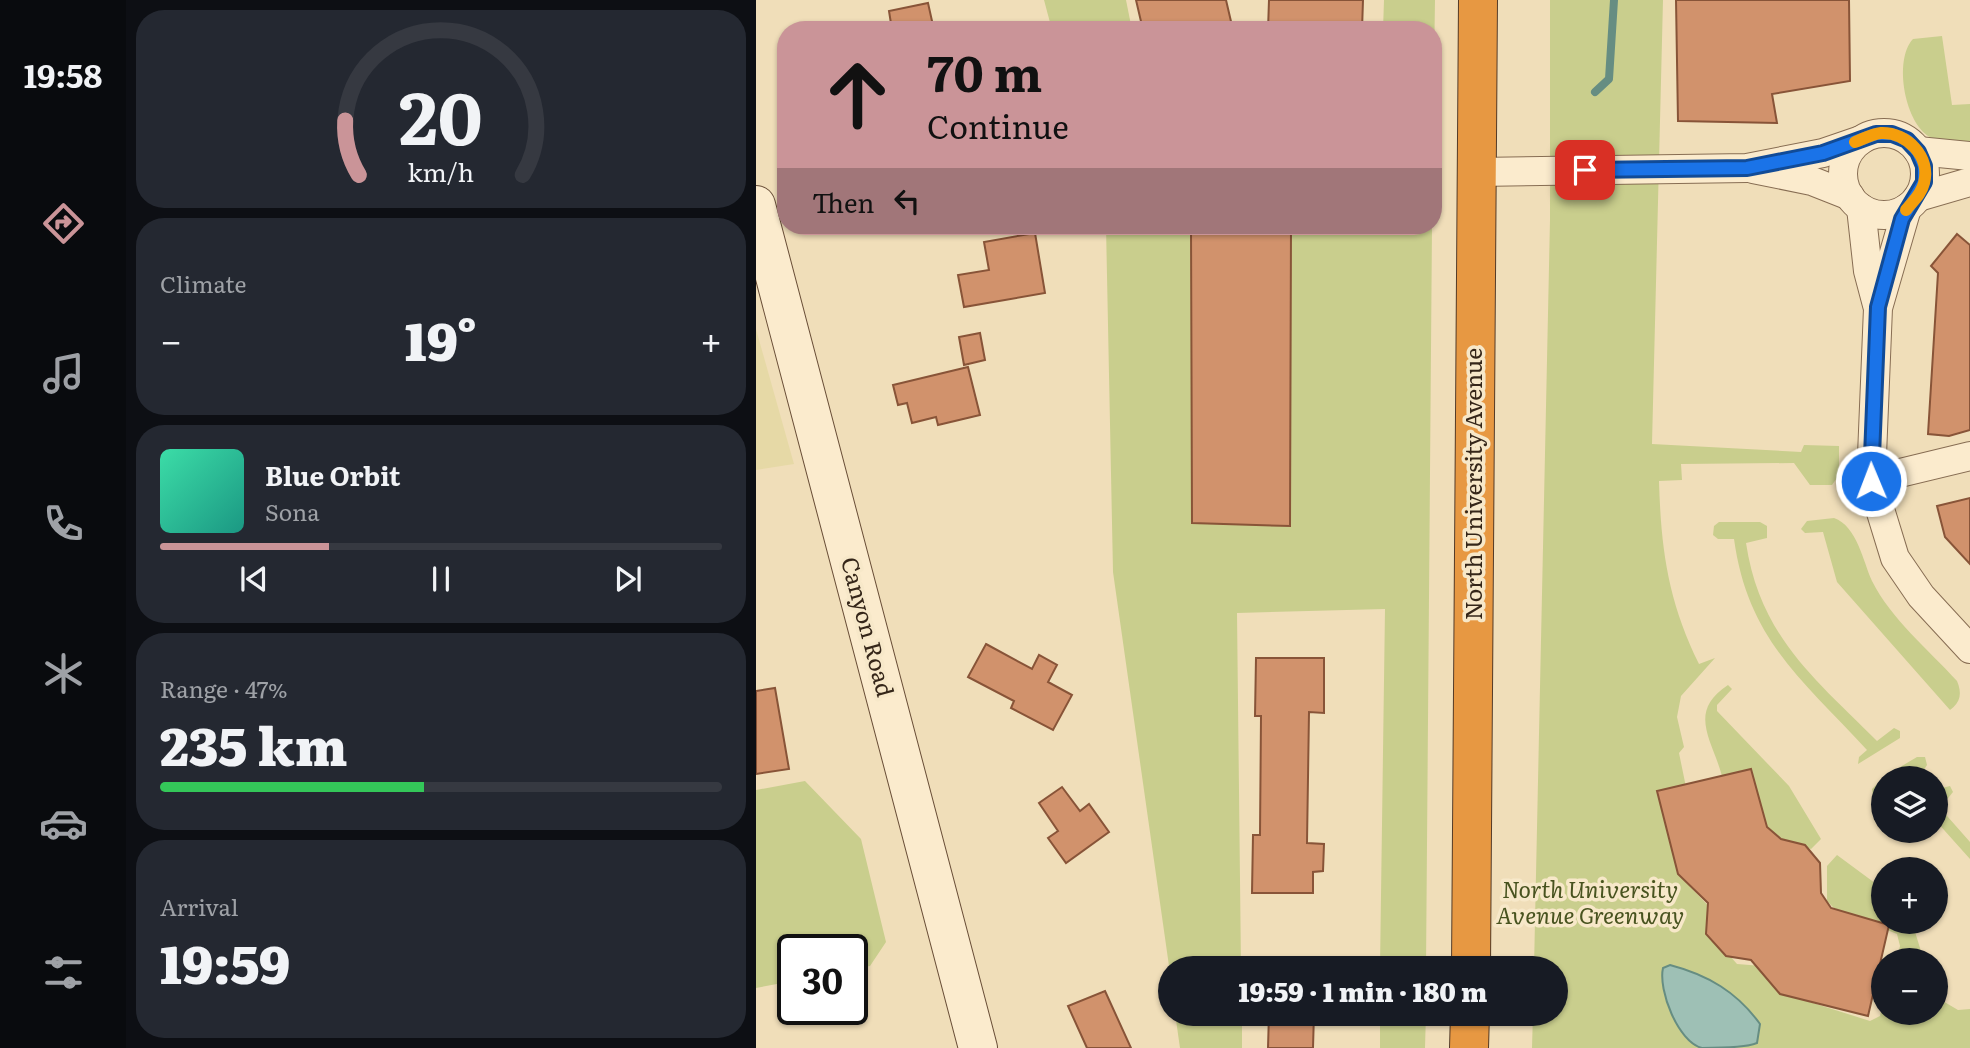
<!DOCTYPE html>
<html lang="en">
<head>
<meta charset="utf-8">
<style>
  body { margin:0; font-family:Literata,serif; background:#242831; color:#f1f3f6; height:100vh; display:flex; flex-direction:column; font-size:26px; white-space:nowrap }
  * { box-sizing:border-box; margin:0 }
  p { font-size:23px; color:#9ea1a6 }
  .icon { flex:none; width:38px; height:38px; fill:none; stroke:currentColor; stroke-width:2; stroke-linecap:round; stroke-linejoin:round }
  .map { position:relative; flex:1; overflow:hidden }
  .sheet { display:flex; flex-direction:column; gap:10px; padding:10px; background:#0d0f14; width:630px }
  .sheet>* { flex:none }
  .guide { position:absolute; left:21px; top:21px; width:665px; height:214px; border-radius:28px; box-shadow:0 2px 5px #0004; background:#ca9498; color:#111; overflow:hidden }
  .controls { position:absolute; left:1115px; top:766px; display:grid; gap:14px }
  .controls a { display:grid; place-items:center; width:77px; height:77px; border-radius:50%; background:#171b24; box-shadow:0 2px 5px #0004; font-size:35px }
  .speed { position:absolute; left:21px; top:934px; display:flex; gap:14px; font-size:35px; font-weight:700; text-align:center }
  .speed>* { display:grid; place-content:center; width:91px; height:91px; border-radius:50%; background:#171b24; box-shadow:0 2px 5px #0004; line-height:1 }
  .speed .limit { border:4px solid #111; border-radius:10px; background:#fff; color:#111 }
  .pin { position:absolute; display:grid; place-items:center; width:60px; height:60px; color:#fff; margin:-30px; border-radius:14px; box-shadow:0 4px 10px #0006 }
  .me { position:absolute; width:77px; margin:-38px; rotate:359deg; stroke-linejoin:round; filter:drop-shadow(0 0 5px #0008) }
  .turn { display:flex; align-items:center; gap:24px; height:147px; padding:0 35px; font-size:32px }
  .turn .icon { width:91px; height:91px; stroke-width:2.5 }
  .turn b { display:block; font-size:49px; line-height:60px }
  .then { display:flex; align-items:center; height:66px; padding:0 35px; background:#0003; gap:14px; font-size:26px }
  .big { font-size:52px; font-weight:800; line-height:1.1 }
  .sheet .widget { flex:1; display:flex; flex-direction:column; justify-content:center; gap:10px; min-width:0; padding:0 24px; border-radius:28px; background:#242831 }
  .sheet .dial { align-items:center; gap:0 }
  .dial svg { height:182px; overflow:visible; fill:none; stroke:#363941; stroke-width:7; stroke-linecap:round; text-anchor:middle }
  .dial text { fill:#f1f3f6; stroke:none }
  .song { display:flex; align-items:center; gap:21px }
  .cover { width:84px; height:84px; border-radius:10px; background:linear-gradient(135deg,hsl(160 70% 55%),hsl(170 70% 35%)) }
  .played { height:7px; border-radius:4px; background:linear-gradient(90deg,#ca9498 30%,#363941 30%) }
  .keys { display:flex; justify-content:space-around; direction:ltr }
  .heat { display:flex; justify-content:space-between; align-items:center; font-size:38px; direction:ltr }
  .charge { height:10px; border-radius:5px; background:linear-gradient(90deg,#34c759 47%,#363941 0) }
  .trip { position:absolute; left:402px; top:956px; width:410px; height:70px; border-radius:35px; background:#171b24; box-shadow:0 2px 5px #0004; font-weight:800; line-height:70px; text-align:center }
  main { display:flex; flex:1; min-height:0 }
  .tab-bar { display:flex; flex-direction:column; width:126px; justify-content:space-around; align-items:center; background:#090b0e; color:#9ea1a6 }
  .tab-bar .icon { width:49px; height:49px }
  .tab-bar .on { color:#ca9498 }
  .tab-bar b { font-size:32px; color:#f1f3f6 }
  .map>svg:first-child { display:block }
  .farmland { fill:#e6d9a6 }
  .green { fill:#c9ce8d }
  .water { fill:#9ec0b5; stroke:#668d82; stroke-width:2 }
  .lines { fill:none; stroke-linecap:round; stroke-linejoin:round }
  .stream { stroke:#668d82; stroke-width:8 }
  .building { fill:#d1926c; stroke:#885438; stroke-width:2 }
  .street-casing { stroke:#876d53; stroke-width:30 }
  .secondary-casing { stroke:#694e37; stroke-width:40 }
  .highway-casing { stroke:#543b28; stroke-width:40 }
  .street { stroke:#fbebcd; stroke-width:28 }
  .secondary { stroke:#fbebcd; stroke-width:38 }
  .highway { stroke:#e79842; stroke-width:38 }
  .route-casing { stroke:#114b97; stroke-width:18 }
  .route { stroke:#1a73e8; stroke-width:12 }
  .slow { stroke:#f59e0b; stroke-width:12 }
  .labels { text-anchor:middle; stroke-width:7; stroke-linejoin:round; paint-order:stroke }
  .street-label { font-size:23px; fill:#352619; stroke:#f7e8c9 }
  .park-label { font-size:23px; font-style:italic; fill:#48531f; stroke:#f7e8c9 }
</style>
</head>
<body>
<main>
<nav class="tab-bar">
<b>19:58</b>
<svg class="icon on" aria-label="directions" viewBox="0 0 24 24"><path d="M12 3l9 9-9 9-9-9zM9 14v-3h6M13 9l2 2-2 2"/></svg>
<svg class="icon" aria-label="music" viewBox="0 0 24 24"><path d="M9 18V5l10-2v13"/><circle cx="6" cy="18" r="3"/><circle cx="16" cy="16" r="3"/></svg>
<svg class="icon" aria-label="phone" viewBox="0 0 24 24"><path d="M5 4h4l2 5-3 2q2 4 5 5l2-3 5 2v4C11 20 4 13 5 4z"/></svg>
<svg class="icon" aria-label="climate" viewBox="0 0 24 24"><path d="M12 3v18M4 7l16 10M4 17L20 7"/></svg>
<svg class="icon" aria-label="car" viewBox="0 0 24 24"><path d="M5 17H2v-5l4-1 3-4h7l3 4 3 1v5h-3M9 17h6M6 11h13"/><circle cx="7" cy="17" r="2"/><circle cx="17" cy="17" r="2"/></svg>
<svg class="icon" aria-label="filters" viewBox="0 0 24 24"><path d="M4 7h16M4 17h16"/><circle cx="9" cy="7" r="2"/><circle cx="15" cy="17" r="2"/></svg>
</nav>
<section class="sheet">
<div class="widget dial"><svg viewBox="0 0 100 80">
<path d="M14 69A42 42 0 1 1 86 69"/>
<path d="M14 69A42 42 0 0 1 8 45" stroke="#ca9498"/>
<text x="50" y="56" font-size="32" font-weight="700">20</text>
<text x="50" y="72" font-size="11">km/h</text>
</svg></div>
<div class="widget"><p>Climate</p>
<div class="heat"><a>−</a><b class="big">19°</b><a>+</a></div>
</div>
<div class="widget">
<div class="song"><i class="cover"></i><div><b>Blue Orbit</b><p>Sona</p></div></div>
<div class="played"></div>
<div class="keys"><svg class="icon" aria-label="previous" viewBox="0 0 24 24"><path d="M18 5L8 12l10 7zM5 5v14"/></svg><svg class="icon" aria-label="pause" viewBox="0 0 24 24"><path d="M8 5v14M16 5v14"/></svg><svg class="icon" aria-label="next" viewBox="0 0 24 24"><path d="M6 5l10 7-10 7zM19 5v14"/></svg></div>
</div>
<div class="widget"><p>Range · 47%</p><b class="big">235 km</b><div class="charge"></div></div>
<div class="widget"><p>Arrival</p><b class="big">19:59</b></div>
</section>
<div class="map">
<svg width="1214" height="1048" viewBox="0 0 1214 1048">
  <rect width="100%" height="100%" fill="#f0deb9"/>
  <!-- farmland -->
  <path class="farmland" d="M0,329l38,135 -38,6z"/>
  <!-- green -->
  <g class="green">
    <path d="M288,0h82l6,30h-80z"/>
    <path d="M628,0h51l-2,132v-102h-50z"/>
    <path d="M794,0h113l-11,444 149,8 3,-7 35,1v29l-7,10h-22l-16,-22 -113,1 1,16 -23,1c2,69 9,120 40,183l16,-6 -34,38 -4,21 7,30 -5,6 8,39 -6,85 35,37v26l21,24 25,2 32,31 76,24 10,-5 3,-14v11h53v-16l22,13 12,-1v39h-438l1,-35h23v-45h-22l16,-748z"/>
    <path d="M1186,36l10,69 18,-1v39c-12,-1 -28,0 -38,-5 -27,-12 -39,-78 -19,-99z"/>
    <path d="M350,226h326l-6,742h-46l5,-359 -148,4 4,355h-70v12l-58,-408z"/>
    <path d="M1078,518c23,8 29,43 38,63 19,38 57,69 85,100 5,12 4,21 -7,29l-113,-128 -14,-50 -18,1 -4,-4 6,-8z"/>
    <path d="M963,522h41l7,4v12l-21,5c14,93 68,135 131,198l17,-13 6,3v7l-42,26 1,-7 8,-7c-65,-71 -119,-110 -133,-211h-16l-5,-4 1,-9z"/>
    <path d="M972,685l4,4 -15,16v6l72,75 32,53 -10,10 -30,-10 -14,-12 -16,-58 -29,7c-10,-37 -35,-64 6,-91z"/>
    <path d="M1161,757h8l2,8 -9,14h-35v29l-10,-11 -1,-8 13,-13z"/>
    <path d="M49,781l56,58 25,103 -16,24 -18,3v-19h-59v31l-37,7v-198z"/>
    <path d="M1194,786l3,6 -13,16 30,34v17l-34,-38v-24l6,-9z"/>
    <path d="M1081,855l46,34v33h29l12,39h-28l4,-15 -3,-12 -63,-26 -7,-7v-35z"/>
    <path d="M419,1013h67v35h-62z"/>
    <path d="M624,1013h46l-1,35h-45z"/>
  </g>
  <!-- water -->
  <path class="water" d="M914,965c38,10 67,27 90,59l-3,19c-12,5 -41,5 -55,5 -24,-6 -44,-58 -39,-80z"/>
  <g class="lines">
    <!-- stream -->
    <path class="stream" d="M839,92l14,-13 5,-79"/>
  </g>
  <!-- building -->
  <g class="building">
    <path d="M380,0h90l7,30h-90z"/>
    <path d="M513,0h94l-1,30h-94z"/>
    <path d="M920,0h173l1,81 -78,13 5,29 -99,-2z"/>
    <path d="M172,3l6,27h-42l-3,-19z"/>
    <path d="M435,226h100l-1,300 -98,-3z"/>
    <path d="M279,233l10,60 -81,14 -6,-32 31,-5 -5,-28z"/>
    <path d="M1201,234l13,11v185l-21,6 -21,-2 10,-161 -7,-7z"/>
    <path d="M224,333l5,27 -21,5 -5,-28z"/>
    <path d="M212,367l12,48 -42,10 -2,-8 -24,6 -5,-20 -9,2 -5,-20z"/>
    <path d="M1214,498v66l-25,-27 -8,-31z"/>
    <path d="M230,644l46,25 7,-14 18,10 -9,17 24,13 -19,35 -42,-22 3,-7 -46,-24z"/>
    <path d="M500,658h68v55l-15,-1 -2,131 17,1 -1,27 -10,1v21h-61l1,-58h7l1,-119h-6z"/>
    <path d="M19,688l14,81 -33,5v-83z"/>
    <path d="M995,769l16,58 14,12 24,6 15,18 1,30 10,15 58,17 -21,91 -88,-22 -29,-34 -25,-4 -20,-22 2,-31 -30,-29 -21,-83z"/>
    <path d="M306,787l18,24 9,-7 20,28 -43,31 -18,-25 10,-7 -19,-28z"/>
    <path d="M349,991l26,57h-44l-19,-42z"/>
    <path d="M513,1013h45l-1,35h-45z"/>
  </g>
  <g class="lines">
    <!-- street casing -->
    <g class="street-casing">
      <g id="street">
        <circle cx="1128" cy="174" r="41"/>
        <path d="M1162,151l52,5"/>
        <path d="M997,169l59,12 38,15"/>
        <path d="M721,172l270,-4 76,-15 38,-13"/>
        <path d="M1162,197l52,-15"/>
        <path d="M1105,208l7,63 9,34"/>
        <path d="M1151,208l-29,100 -7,172 24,78 26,38 49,53"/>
        <path d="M1115,480l99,-24"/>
      </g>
    </g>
    <!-- secondary casing -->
    <g class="secondary-casing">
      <path id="secondary" d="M0,205l222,843"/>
    </g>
    <!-- highway casing -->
    <g class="highway-casing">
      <g id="highway">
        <path d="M715,968l7,-968"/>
        <path d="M713,1048l1,-35"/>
      </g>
    </g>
    <!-- street -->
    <use href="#street" class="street"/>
    <!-- secondary -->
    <use href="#secondary" class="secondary"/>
    <!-- highway -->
    <use href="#highway" class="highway"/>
  </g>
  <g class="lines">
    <!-- route casing -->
    <g class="route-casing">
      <path id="route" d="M829,170l162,-2 76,-15 53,-19h16l15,6 11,12 6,14v16l-22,37 -24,88 -7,174"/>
    </g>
    <!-- route -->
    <use href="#route" class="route"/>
    <!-- slow -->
    <path class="slow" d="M1099,142c8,-3 17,-8 26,-9 26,-1 50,24 43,50 -3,12 -11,18 -18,27"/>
  </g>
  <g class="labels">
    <!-- street labels -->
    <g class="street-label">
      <text transform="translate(718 484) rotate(-90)" y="8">North University Avenue</text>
      <text transform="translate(111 627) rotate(75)" y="8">Canyon Road</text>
    </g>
    <!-- park labels -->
    <g class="park-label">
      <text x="834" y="898">North University<tspan x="834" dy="26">Avenue Greenway</tspan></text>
    </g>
  </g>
</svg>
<div class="controls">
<a><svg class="icon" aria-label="layers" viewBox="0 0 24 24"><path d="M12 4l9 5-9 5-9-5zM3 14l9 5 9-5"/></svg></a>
<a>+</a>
<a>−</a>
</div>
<div class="speed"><div class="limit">30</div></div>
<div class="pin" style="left:829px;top:170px;background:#d93025"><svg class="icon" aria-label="arrive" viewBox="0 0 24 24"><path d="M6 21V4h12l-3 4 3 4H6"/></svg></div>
<svg class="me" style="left:1115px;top:481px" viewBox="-20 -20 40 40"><circle r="17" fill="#1a73e8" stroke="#fff" stroke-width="3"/><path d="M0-11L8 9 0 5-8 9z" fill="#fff"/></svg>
<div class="trip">19:59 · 1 min · 180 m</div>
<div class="guide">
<div class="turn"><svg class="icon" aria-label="ahead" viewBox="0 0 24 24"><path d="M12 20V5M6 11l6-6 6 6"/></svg><div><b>70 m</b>Continue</div></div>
<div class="then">Then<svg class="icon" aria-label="left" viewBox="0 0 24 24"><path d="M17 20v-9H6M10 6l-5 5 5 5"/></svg></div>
</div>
</div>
</main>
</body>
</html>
